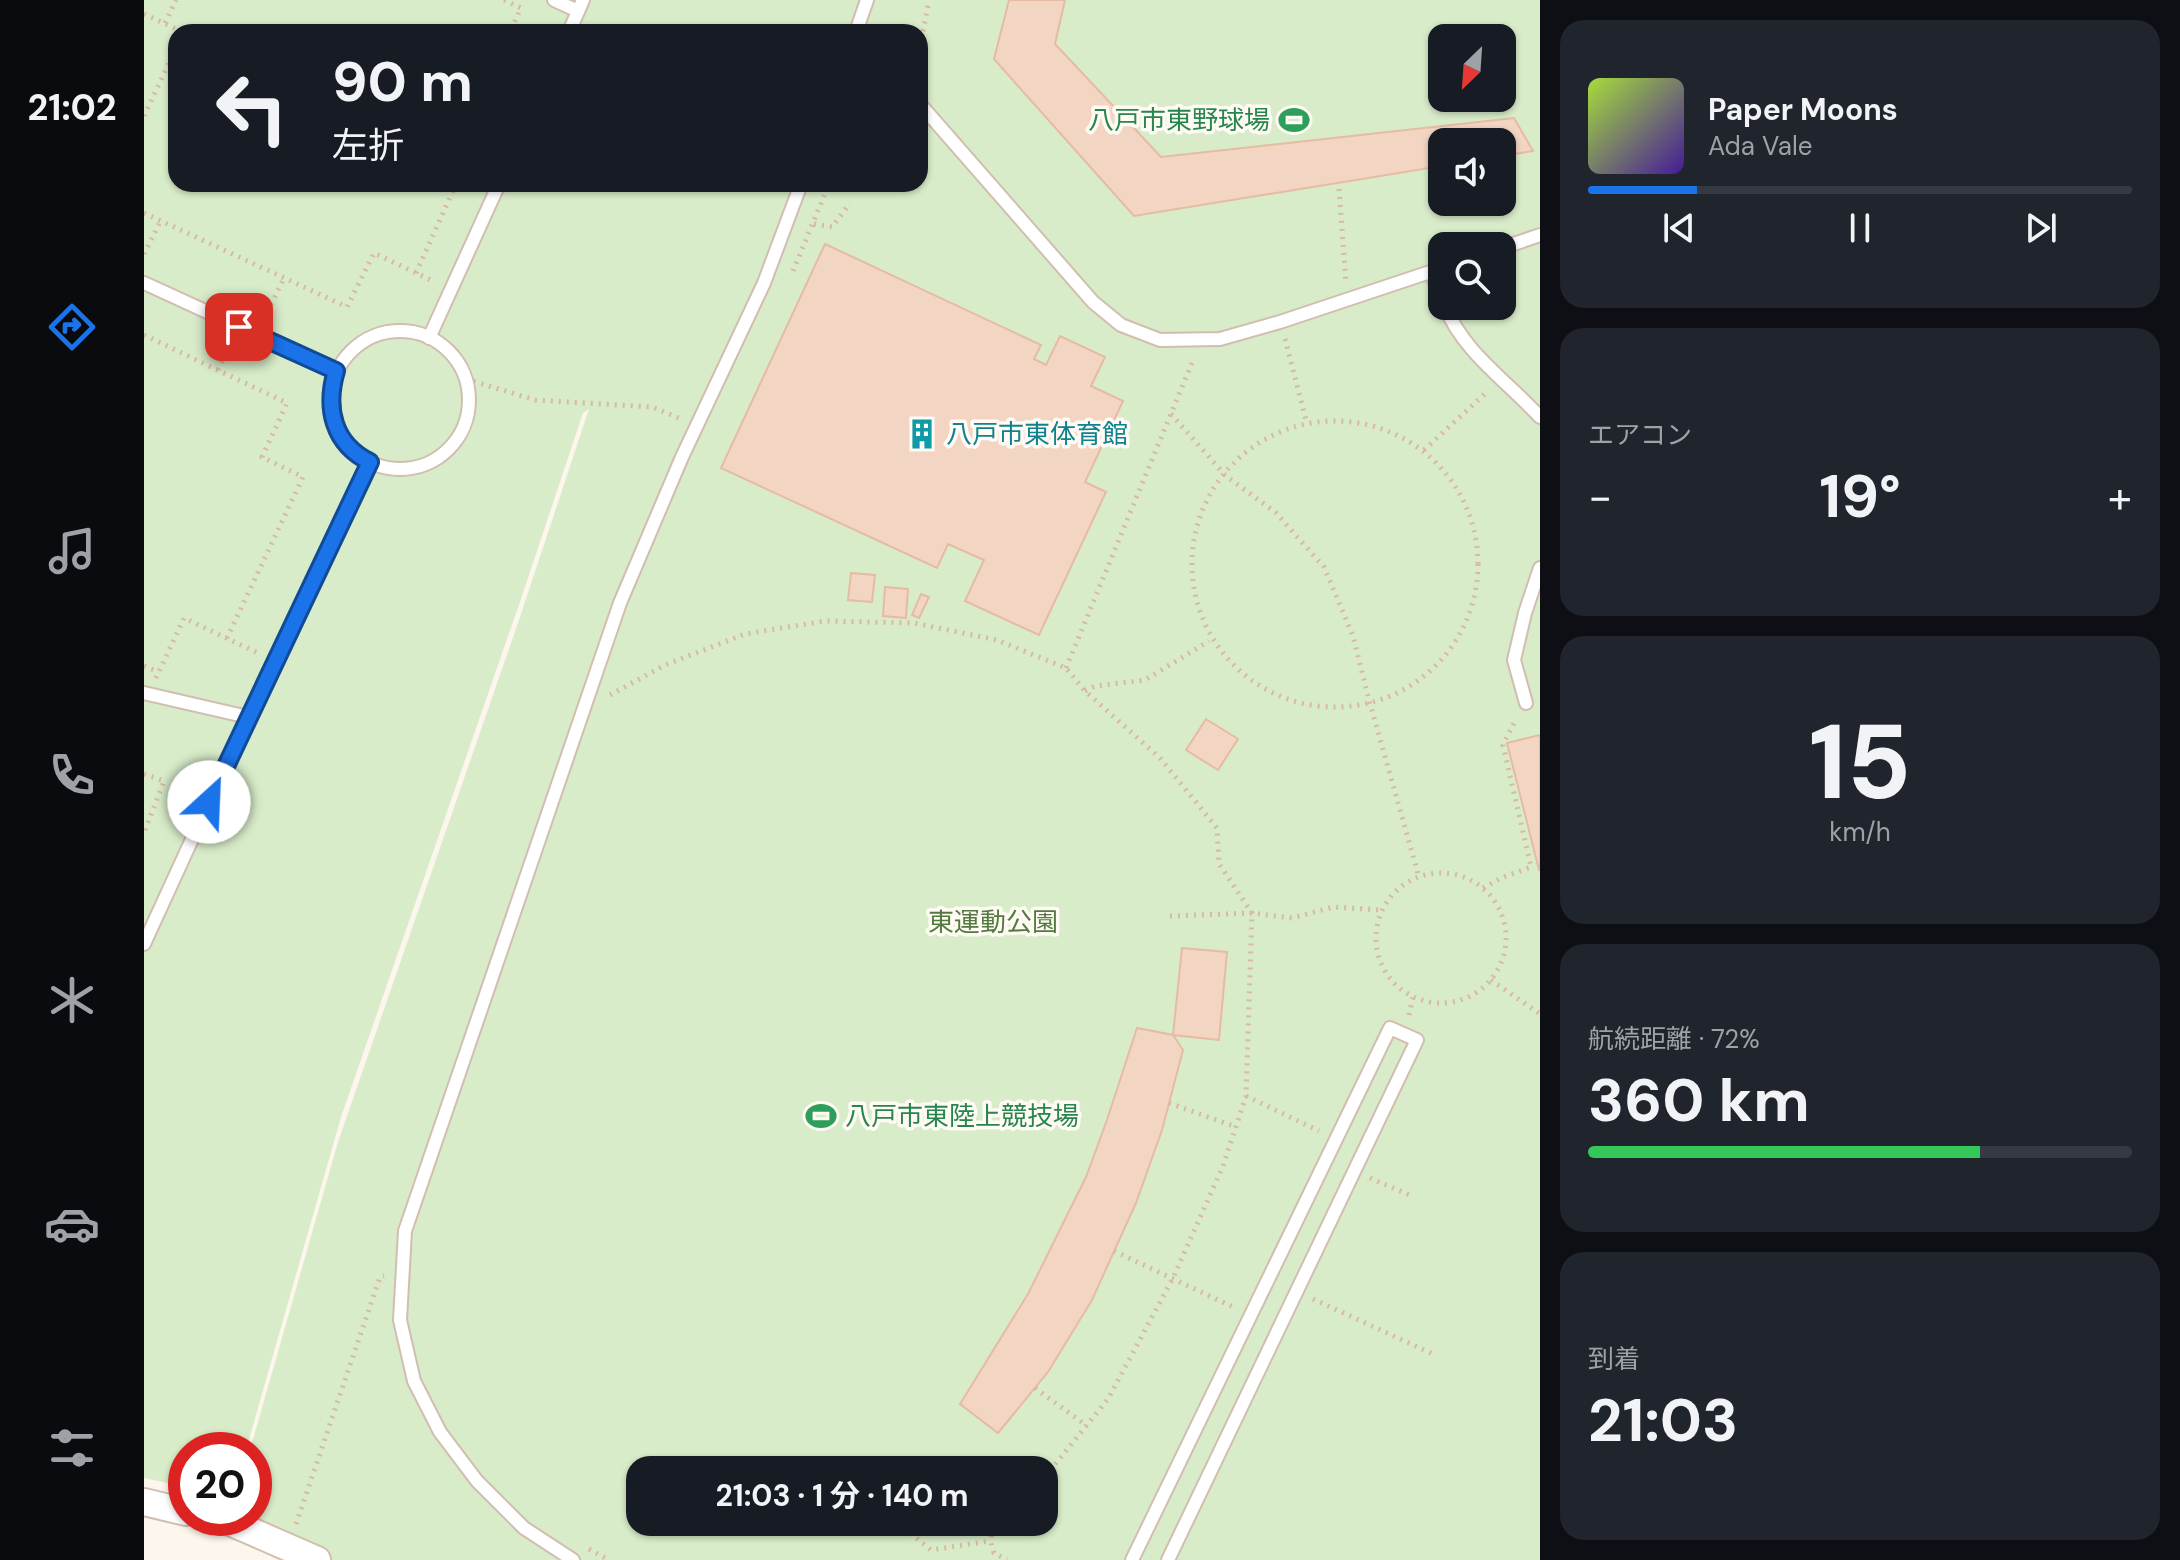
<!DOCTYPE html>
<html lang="ja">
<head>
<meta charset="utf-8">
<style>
  body { margin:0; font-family:"DM Sans","Noto Sans JP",sans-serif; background:#20242c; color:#f1f3f6; height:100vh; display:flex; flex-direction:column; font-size:30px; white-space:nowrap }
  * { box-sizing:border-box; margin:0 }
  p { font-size:26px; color:#9ea1a6 }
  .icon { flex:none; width:44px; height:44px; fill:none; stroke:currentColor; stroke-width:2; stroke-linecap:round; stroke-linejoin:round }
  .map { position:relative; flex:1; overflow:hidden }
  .details { display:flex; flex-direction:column; gap:20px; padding:20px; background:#0d0f14; width:640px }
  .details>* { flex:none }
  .guide { position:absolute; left:24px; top:24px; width:760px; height:168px; border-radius:24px; box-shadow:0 2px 6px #0004; background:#171b24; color:#f1f3f6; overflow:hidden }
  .needle { width:52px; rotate:205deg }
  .controls { position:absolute; left:1284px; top:24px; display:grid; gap:16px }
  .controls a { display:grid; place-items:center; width:88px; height:88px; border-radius:16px; background:#171b24; box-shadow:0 2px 6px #0004; font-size:40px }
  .speed { position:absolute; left:24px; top:1432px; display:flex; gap:16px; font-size:40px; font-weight:700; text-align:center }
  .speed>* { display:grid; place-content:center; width:104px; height:104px; border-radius:50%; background:#171b24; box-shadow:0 2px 6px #0004; line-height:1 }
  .speed .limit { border:12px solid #d22; background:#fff; color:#111 }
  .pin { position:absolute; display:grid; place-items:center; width:68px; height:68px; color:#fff; margin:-34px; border-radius:16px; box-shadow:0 4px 12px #0006 }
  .me { position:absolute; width:88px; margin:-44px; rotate:25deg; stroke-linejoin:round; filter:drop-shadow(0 0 6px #0008) }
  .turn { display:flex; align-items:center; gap:28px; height:168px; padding:0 32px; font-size:36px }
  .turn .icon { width:104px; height:104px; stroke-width:2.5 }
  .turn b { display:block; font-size:56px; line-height:68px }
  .big { font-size:60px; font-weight:700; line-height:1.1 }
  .details .card { flex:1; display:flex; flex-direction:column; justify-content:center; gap:12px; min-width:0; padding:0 28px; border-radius:24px; background:#20242c }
  .details .dial { align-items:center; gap:0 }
  .dial b { font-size:104px; line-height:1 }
  .song { display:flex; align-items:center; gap:24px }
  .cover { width:96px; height:96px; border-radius:12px; background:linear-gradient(135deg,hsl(80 70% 55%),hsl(260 70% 35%)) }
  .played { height:8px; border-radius:4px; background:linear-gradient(90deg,#1a73e8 20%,#363941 20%) }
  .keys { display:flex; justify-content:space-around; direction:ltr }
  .heat { display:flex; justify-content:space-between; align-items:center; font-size:44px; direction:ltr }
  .charge { height:12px; border-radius:6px; background:linear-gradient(90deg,#34c759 72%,#363941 0) }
  .trip { position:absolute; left:482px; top:1456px; width:432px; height:80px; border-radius:24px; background:#171b24; box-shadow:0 2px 6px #0004; font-weight:700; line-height:80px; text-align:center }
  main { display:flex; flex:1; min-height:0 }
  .dock { display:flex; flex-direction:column; width:144px; justify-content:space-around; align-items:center; background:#090b0e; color:#9ea1a6 }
  .dock .icon { width:56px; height:56px }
  .dock .active { color:#1a73e8 }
  .dock b { font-size:36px; color:#f1f3f6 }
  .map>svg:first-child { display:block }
  .green { fill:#d8ecc9; fill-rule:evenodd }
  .building { fill:#f3d5c3; stroke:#e6bba3; stroke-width:2 }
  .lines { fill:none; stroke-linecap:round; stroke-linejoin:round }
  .service-casing { stroke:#d1beb0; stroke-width:16 }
  .minor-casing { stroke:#d1beb0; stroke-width:30 }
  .path { stroke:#d9b8a5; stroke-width:5; stroke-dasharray:2 6; stroke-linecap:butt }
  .service { stroke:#fff; stroke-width:12 }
  .minor { stroke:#fff; stroke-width:26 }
  .route-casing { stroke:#114b97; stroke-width:20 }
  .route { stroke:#1a73e8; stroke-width:14 }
  .labels { text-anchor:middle; stroke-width:7; stroke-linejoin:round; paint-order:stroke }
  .leisure-label { font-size:26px; fill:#27864d; stroke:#fffaf3; text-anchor:end }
  .culture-label { font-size:26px; fill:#0d838f; stroke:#fffaf3; text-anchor:start }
  .park-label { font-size:26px; fill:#537a41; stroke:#fffaf3 }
</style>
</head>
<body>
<main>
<nav class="dock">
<b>21:02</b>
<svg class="icon active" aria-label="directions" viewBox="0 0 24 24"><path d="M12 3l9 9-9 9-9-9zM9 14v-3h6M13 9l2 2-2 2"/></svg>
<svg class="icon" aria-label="music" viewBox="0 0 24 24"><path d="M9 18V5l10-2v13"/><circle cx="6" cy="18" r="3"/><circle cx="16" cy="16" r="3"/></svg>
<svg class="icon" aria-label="phone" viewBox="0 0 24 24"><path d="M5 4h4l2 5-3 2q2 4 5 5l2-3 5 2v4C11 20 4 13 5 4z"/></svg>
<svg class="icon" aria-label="climate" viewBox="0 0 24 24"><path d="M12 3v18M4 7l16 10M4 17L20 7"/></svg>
<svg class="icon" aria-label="car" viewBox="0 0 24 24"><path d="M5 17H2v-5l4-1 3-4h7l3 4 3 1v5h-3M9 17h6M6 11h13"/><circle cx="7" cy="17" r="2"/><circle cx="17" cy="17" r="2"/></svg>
<svg class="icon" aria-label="filters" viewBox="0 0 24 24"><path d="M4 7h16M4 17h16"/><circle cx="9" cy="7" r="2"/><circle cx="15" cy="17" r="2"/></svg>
</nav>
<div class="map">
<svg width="1396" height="1560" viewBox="0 0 1396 1560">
  <rect width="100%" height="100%" fill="#fdf6ec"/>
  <!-- green -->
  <path class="green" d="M0,0h1396v1560h-1223l-86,-42h23v-68h-4l88,-308 181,-522 70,-211 -6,4 -61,183 -181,521 -95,333h-60v37l-42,-9zM32,32h744v152h-744zM1298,38h60v60h-60zM1298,142h60v60h-60zM1298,246h60v60h-60zM496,1470h404v52h-404z"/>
  <!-- building -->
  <g class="building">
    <path d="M865,0h56l-10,44 106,113 353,-39 19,33 -31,5v-14h-60v24l-308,50 -140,-157z"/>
    <path d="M681,244l216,101 -7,14 12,6 14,-29 45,21 -14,29 32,15 -38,81 21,10 -67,143 -74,-34 19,-41 -36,-16 -11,24 -216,-100z"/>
    <path d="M707,573l24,2 -3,27 -24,-2z"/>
    <path d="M741,587l23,2 -2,29 -23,-2z"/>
    <path d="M777,594l8,3 -10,21 -7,-3z"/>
    <path d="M1062,719l32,20 -20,31 -32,-20z"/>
    <path d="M1396,735v135h-1l-32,-127z"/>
    <path d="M1038,948l45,4 -8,88 -46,-5z"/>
    <path d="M993,1028l36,7 10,15 -21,80 -26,73 -44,97 -44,72 -50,61 -38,-29 68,-110 58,-117 21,-57z"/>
    <path d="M806,1458l21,10 -1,2h-26z"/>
  </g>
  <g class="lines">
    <!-- service casing -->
    <g class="service-casing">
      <g id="service">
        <path d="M410,0l24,11"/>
        <path d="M425,32l14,-32"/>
        <path d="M712,32l11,-32"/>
        <path d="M776,104l173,198 28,23 39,15 60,-1 60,-17 162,-54"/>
        <path d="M1358,248l38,-13"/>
        <path d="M1287,272l11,28"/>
        <path d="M0,283l192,88"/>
        <path d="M1301,306c18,46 62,75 95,111"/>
        <circle cx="256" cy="400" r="69"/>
        <path d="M285,338l70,-154"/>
        <path d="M0,693l104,24"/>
        <path d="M1382,703l-12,-43 11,-47 15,-45"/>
        <path d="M0,944l104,-227 122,-255"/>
        <path d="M429,1560l-49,-32 -47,-47 -37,-49 -26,-51 -14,-61 5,-89 215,-628 62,-146 82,-174 37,-99"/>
        <path d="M988,1560l258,-532 27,12 -249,520"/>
      </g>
    </g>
    <!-- minor casing -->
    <g class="minor-casing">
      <g id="minor">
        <path d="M0,1502l42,10"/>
        <path d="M68,1518l18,4 87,38"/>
      </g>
    </g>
    <!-- path -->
    <g class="path">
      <path d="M360,0l17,8 -11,24"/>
      <path d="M0,14l39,18"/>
      <path d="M21,23l11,-23"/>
      <path d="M776,47l9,-47"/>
      <path d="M0,116l32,-68"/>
      <path d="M1195,189l7,94"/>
      <path d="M0,213l203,94 27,-54 61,29"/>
      <path d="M670,224l18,3 18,-24"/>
      <path d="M0,254l17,-34"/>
      <path d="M649,271l36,-87"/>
      <path d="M272,273l40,-89"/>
      <path d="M120,319l20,-41"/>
      <path d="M0,335l143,68 -25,54 41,20 -76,161"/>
      <path d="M1141,339l22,85"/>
      <path d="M74,370l14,-28"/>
      <path d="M322,379l69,21 117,7 27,11"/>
      <path d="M1027,414l54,61 51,38 48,54 29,69 16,64 50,177"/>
      <circle cx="1191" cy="564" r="143"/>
      <path d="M1280,450l64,-59"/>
      <path d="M0,666l15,6"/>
      <path d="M922,668l128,-310"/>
      <path d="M12,678l28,-60 76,36"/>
      <path d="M941,691l10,-5 50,-6 64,-39"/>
      <path d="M466,695l55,-30 80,-31 80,-13 89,2 83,17 69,28 19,23 75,67 57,70 2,36 33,49 -6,183 -23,70 -50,112 -65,121 -64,79"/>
      <path d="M0,774l20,7 -20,52"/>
      <circle cx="1297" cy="938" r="65"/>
      <path d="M1339,888l18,-10 30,-11 -28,-122 13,-26"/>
      <path d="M1026,916l82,-3 40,5 41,-11 49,3"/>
      <path d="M1347,980l49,34"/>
      <path d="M1265,1015l4,-18"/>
      <path d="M1102,1096l73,35"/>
      <path d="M1025,1103l67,24"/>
      <path d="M1226,1178l42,18"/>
      <path d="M970,1251l119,56"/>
      <path d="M1169,1299l120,55"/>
      <path d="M891,1388l52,38"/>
      <path d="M856,1522c-10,10 -11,18 -6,31l13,7"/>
      <path d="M754,1523l33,27 59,-9"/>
      <path d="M152,1524l84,-247 4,-1"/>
      <path d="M445,1549l20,11"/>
    </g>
    <!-- service -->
    <use href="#service" class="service"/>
    <!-- minor -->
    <use href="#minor" class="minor"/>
  </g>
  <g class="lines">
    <!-- route casing -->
    <g class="route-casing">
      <path id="route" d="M65,802l161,-340c-37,-18 -45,-54 -34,-91l-97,-44"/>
    </g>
    <!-- route -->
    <use href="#route" class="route"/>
  </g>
  <!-- icons -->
  <defs>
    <g id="stadium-bare" transform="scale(2.4)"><path d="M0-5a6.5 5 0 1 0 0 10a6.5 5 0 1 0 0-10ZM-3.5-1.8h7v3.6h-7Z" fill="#2e9e5b" stroke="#fffaf3" stroke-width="2.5" paint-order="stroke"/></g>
    <g id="building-bare" transform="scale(2.4)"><path d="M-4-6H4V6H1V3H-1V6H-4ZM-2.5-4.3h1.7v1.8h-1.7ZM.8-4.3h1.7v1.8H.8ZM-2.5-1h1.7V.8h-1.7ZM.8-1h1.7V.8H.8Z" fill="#0f9aa8" stroke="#fffaf3" stroke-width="2.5" paint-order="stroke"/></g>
  </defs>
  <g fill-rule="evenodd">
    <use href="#stadium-bare" x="1150" y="120"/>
    <use href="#building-bare" x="778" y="434"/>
    <use href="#stadium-bare" x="677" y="1116"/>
  </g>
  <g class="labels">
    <!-- leisure labels -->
    <g class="leisure-label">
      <text x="1126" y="129">八戸市東野球場</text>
      <text x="701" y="1125" text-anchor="start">八戸市東陸上競技場</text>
    </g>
    <!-- culture labels -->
    <g class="culture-label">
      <text x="802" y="443">八戸市東体育館</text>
    </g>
    <!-- park labels -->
    <g class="park-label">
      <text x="849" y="931">東運動公園</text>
    </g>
  </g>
</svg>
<div class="controls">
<a><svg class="needle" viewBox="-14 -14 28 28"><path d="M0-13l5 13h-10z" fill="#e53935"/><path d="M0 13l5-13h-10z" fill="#9ea1a6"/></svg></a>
<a><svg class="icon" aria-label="sound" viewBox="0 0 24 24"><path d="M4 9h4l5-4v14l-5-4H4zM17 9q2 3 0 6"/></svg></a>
<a><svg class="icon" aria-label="search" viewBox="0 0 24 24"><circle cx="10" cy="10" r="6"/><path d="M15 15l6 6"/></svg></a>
</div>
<div class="speed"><div class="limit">20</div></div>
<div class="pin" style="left:95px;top:327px;background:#d93025"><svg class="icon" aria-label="arrive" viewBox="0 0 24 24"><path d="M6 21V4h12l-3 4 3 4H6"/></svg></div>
<svg class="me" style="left:65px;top:802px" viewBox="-20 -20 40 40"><circle r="19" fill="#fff"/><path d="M0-13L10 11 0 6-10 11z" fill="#1a73e8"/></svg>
<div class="trip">21:03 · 1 分 · 140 m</div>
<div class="guide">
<div class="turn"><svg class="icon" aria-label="left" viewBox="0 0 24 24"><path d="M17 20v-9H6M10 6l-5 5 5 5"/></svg><div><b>90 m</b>左折</div></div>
</div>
</div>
<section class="details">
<div class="card">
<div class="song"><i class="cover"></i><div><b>Paper Moons</b><p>Ada Vale</p></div></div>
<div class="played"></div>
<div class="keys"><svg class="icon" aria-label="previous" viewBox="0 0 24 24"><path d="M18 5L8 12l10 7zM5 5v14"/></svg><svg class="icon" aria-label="pause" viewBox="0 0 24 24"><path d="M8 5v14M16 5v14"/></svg><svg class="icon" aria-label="next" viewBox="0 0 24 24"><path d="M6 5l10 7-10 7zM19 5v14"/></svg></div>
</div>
<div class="card"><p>エアコン</p>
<div class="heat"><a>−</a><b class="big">19°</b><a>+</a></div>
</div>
<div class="card dial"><b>15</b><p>km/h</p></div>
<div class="card"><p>航続距離 · 72%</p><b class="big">360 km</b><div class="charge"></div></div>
<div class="card"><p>到着</p><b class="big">21:03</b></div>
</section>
</main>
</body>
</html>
